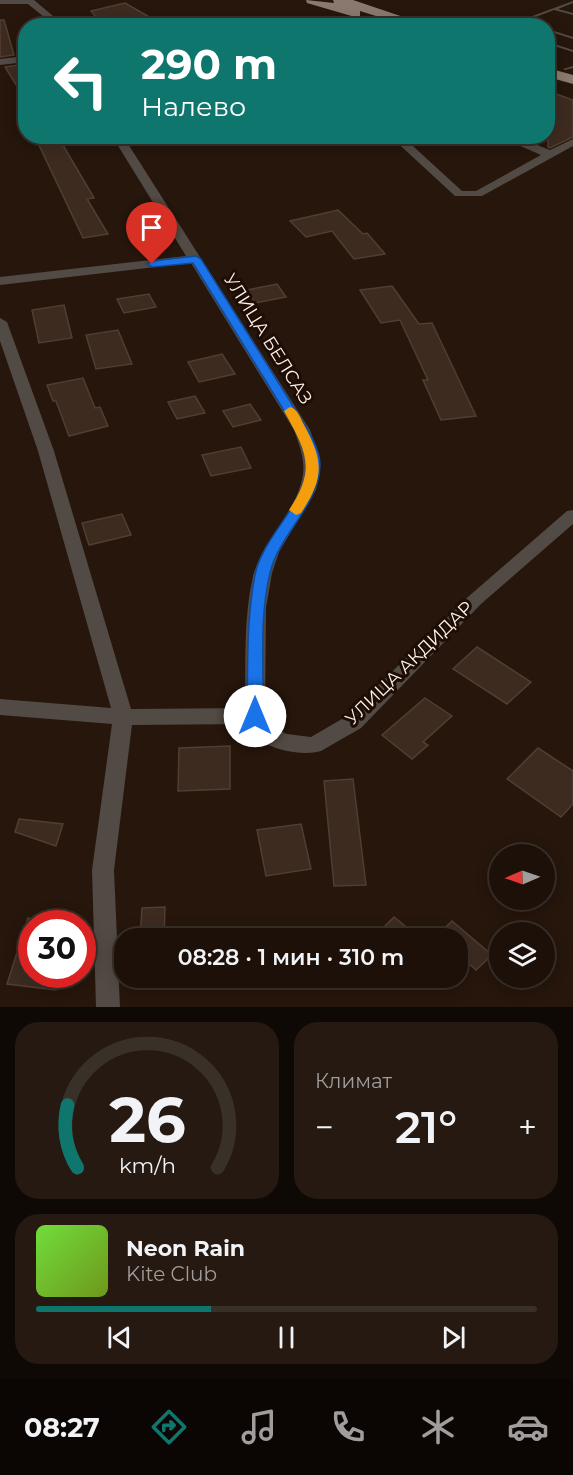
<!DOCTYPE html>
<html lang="ru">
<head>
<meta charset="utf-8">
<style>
  body { margin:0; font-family:Montserrat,sans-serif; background:#251912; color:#f1f3f6; height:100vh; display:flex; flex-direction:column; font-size:22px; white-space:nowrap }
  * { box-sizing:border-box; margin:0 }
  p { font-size:20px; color:#a09d9c }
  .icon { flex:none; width:33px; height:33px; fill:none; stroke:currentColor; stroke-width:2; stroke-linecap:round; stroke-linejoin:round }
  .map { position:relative; height:1007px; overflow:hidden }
  .details { display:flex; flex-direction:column; gap:15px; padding:15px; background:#0f0905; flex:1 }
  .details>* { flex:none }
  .top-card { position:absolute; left:18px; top:18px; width:537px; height:126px; border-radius:24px; box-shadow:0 3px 15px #0003,0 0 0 2px #3a302a; background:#0f766e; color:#fff; overflow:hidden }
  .needle { width:39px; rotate:268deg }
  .tools { position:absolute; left:489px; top:844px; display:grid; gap:12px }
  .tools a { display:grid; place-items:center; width:66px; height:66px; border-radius:50%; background:#1c1009; box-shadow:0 3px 15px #0003,0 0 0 2px #3a302a; font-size:30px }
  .speed { position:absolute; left:18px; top:910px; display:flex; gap:12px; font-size:30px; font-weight:700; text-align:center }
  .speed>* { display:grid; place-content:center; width:78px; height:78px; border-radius:50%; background:#1c1009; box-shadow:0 3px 15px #0003,0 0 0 2px #3a302a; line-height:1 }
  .speed .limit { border:9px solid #d22; background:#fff; color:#111 }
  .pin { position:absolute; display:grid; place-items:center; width:51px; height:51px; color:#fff; margin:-62px -26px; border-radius:50% 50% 50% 0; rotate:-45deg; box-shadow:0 0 6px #0007 }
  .pin .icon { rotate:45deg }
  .me { position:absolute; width:66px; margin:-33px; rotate:0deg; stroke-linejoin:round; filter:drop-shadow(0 0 4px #0008) }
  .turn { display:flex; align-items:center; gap:21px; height:126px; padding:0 24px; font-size:27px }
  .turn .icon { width:78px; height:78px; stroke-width:2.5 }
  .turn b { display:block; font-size:42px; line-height:51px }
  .big { font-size:45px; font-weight:600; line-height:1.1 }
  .details .tile { flex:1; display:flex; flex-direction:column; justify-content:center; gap:9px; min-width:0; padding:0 21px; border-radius:24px; background:#251912 }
  .details .dial { align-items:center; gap:0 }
  .dial svg { height:156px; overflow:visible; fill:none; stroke:#3a302a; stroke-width:7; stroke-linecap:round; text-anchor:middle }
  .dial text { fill:#f1f3f6; stroke:none }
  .song { display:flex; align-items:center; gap:18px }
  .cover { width:72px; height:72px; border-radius:9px; background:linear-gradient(135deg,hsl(100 70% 55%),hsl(80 70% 35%)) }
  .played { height:6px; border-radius:3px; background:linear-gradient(90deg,#0f766e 35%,#3a302a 35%) }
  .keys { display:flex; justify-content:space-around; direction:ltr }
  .heat { display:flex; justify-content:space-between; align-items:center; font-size:33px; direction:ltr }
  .details .tiles { flex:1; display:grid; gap:15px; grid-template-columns:1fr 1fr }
  .tile:last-child { grid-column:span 2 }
  .trip { position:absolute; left:114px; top:928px; width:354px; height:60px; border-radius:24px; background:#1c1009; box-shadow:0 3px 15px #0003,0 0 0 2px #3a302a; font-weight:600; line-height:60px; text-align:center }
  .dock { display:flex; height:96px; justify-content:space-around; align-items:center; background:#0b0604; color:#a09d9c }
  .dock .icon { width:42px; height:42px }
  .dock .active { color:#0f766e }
  .dock b { font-size:27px; color:#f1f3f6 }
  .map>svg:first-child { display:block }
  .building { fill:#3d2b20; stroke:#513e33; stroke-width:1.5 }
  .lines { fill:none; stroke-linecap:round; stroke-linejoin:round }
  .lane { fill:#524a44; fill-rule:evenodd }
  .street { fill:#524a44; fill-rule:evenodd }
  .primary { fill:#8a796e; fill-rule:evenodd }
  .route { fill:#1a73e8; stroke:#114b97; stroke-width:1.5 }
  .slow { fill:#f59e0b }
  .labels { text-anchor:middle; stroke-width:6; stroke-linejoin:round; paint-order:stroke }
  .street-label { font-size:18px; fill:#fef2eb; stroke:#1d0d04 }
</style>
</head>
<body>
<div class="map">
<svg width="573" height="1007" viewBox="0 0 573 1007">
  <rect width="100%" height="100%" fill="#26160c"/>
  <!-- building -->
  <g class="building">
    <path d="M125,3l40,23h-62l-12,-15z"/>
    <path d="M0,20h4l10,35 -14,2z"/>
    <path d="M18,65l7,24 -5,2 -15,-24z"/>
    <path d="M548,91l25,9v37l-23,11 -2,-1z"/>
    <path d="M60,140l34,58 -7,1 21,35 -25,4 -45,-95z"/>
    <path d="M338,210l25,24 4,-1 18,21 -31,5 -22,-28 -26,6 -16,-16z"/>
    <path d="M277,284l9,13 -31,6 -8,-13z"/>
    <path d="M392,286l27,38 13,-1 44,93 -35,4 -18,-40h5l-28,-60 -19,3 -21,-33z"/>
    <path d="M149,294l7,13 -32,6 -7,-14z"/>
    <path d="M64,305l8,33 -33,5 -7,-33z"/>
    <path d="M118,330l14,34 -36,5 -10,-34z"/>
    <path d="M222,354l13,20 -36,8 -11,-20z"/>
    <path d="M83,378l12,30 5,-1 8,19 -39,10 -13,-35h-3l-6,-16z"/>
    <path d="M195,396l10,17 -28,6 -9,-17z"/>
    <path d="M250,404l11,16 -28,7 -10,-16z"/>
    <path d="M241,447l10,21 -40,8 -9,-21z"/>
    <path d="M122,514l9,21 -42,10 -7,-22z"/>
    <path d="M477,647l54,35 -24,22 -54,-35z"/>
    <path d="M425,698l27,18 -29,26 5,3 -16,14 -30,-24z"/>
    <path d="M230,746v43l-52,2 1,-43z"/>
    <path d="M538,748l35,23v33l-12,13 -54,-38z"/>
    <path d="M353,779l13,106 -32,1 -10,-105z"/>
    <path d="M19,819l44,5 -7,22 -41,-14z"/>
    <path d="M301,824l10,45 -45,7 -9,-46z"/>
    <path d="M165,907l-1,32h-24l2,-31z"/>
    <path d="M394,917l27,22h-49z"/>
    <path d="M28,918l4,1v56h28l-4,15 -49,-6z"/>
    <path d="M452,921l40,34 -16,15 -18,-16v-15h-24z"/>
  </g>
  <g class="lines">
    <!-- lane -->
    <g class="lane">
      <path d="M573,1v2l-15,6 15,4v2l-19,-5 -42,16h-7z"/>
      <path d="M548,29l25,8v2l-25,-8z"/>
      <path d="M548,42l25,8v2l-25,-8z"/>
      <path d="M573,66v2l-8,2 -2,-1z"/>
    </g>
    <!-- street -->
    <g class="street">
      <path d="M0,0h34l31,26h-10l-27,-22h-28z"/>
      <path d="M26,56v6l-26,3v-6z"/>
      <path d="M112,136h11l187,294 8,23 2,20 -4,17 -37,62 -7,21 -6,35 -1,106 11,15 11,5 24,3 36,-21 122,-120 98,-85 6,-1v14l-92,80 -120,124 -40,23c-16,5 -47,0 -60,-11 -4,-5 -8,-11 -11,-16l-118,1 -18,145 6,137h-24l-4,-137 20,-146 -112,-9v-16l111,9 -73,-257 -38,-110v-23l7,4 47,129 77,258 114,-1c1,-44 -2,-88 8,-132 10,-37 45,-65 50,-102 2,-15 -4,-30 -9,-44l-103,-167 -191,22v-8l186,-21z"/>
      <path d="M390,136h12l60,55h14l65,-36 -43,-19h16l36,14 23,-11v7l-91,50h-27z"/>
    </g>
    <!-- primary -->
    <g class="primary">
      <path d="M306,0l28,3 -1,-3h20l77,26h-22l-48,-15v5l-5,1 -48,-14z"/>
      <path d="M548,68l25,7v9l-25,-7z"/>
    </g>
  </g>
  <!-- route -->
  <path class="route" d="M196,256l5,3 107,171c5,10 12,23 12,35 -1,41 -41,69 -50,108 -11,45 -6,96 -7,143l-2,4 -6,2 -6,-2 -2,-4c1,-47 -1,-95 8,-141 8,-40 51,-69 52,-111 0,-12 -7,-24 -11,-34l-103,-167 -41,4 -5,-3 5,-3z"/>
  <!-- slow -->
  <path class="slow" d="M290,407c8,2 10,11 14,18 20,37 20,53 -3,88l-5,2 -7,-5c28,-42 17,-59 -5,-99z"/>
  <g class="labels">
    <!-- street labels -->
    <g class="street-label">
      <text transform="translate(268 339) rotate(58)" y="6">УЛИЦА БЕЛСАЗ</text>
      <text transform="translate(409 663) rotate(-44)" y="6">УЛИЦА АКДИДАР</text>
    </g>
  </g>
</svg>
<div class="tools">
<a><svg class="needle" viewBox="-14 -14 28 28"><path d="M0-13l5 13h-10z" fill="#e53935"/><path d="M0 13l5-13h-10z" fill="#a09d9c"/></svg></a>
<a><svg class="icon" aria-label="layers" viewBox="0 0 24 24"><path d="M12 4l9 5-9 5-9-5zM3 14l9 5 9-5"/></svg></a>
</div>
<div class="speed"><div class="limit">30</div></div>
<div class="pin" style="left:152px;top:264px;background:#d93025"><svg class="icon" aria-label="arrive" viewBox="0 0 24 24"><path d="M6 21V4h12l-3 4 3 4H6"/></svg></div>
<svg class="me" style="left:255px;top:716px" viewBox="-20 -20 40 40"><circle r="19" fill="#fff"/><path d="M0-13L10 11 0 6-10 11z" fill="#1a73e8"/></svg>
<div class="trip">08:28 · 1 мин · 310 m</div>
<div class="top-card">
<div class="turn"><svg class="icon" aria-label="left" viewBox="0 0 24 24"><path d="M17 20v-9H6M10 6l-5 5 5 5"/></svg><div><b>290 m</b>Налево</div></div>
</div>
</div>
<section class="details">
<div class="tiles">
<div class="tile dial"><svg viewBox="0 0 100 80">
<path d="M14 69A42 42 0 1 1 86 69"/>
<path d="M14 69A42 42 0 0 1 9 37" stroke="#0f766e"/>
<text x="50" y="56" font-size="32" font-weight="700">26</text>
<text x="50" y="72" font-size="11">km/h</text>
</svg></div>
<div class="tile"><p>Климат</p>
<div class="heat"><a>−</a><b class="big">21°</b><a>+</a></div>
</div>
<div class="tile">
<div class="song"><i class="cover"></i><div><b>Neon Rain</b><p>Kite Club</p></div></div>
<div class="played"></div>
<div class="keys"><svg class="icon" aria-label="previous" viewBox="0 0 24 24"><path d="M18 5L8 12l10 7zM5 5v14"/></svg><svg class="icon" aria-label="pause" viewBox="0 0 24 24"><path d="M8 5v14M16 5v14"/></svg><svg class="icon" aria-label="next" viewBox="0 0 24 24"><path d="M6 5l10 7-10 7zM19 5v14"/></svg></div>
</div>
</div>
</section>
<nav class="dock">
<b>08:27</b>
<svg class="icon active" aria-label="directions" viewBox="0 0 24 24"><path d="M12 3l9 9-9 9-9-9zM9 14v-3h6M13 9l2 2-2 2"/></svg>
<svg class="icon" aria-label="music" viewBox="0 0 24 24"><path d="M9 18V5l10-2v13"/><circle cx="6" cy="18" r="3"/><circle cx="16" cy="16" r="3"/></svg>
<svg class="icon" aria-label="phone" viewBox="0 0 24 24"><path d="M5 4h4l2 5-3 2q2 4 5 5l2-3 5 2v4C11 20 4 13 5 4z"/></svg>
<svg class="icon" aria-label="climate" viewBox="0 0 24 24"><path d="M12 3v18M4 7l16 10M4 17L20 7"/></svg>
<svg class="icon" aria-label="car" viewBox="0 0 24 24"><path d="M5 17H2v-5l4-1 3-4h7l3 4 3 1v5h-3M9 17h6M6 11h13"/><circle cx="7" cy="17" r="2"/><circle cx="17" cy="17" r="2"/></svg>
</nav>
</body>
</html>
